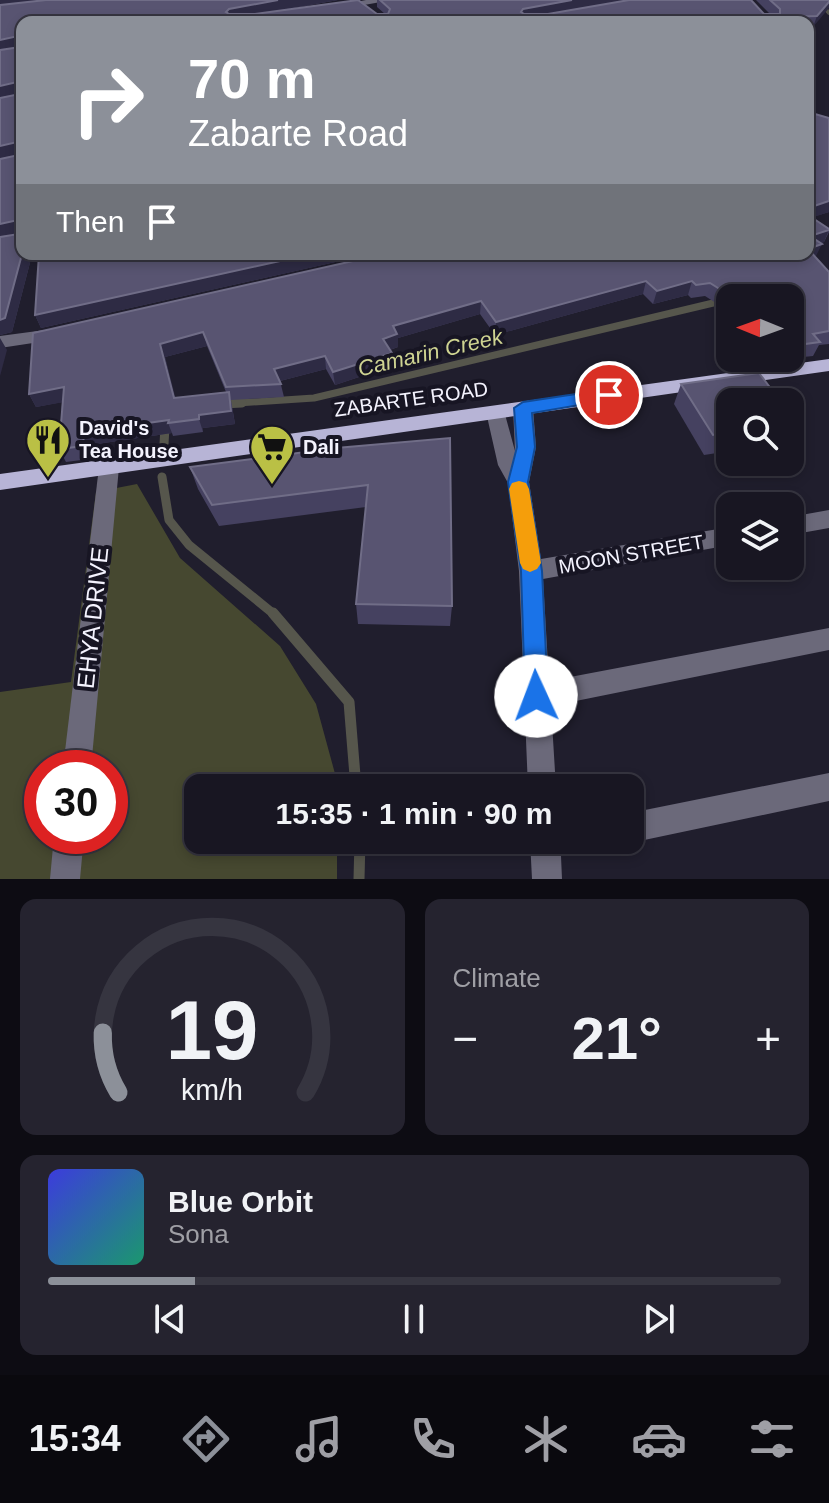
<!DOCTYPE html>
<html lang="en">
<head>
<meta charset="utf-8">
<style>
  body { margin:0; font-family:Helvetica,sans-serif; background:#25232f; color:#f1f3f6; height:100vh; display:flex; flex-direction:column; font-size:30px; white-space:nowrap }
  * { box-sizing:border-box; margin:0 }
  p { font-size:26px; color:#9f9fa5 }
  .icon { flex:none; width:44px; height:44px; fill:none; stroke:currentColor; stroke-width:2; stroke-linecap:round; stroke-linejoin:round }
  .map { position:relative; height:879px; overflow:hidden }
  .details { display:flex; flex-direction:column; gap:20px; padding:20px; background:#0d0c13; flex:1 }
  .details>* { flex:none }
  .hud { position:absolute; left:16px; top:16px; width:798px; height:244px; border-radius:16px; box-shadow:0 4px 12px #0003,0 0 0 2px #363540; background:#8c9099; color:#fff; overflow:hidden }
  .needle { width:52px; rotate:271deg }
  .tools { position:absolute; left:716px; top:284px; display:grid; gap:16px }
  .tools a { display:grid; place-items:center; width:88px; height:88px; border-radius:16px; background:#181622; box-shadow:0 4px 12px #0003,0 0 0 2px #363540; font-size:40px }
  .speed { position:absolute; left:24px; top:750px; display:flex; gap:16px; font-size:40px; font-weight:700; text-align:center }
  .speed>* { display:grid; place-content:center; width:104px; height:104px; border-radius:50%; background:#181622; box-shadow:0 4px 12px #0003,0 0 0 2px #363540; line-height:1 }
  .speed .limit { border:12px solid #d22; background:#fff; color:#111 }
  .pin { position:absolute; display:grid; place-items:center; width:68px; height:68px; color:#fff; margin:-34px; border:4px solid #fff; border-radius:50%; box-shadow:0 2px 8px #0007 }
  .me { position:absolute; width:88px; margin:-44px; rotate:358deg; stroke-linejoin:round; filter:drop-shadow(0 0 6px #0008) }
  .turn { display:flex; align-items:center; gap:28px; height:168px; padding:0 40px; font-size:36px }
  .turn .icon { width:104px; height:104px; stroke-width:2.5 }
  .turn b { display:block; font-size:56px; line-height:68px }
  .then { display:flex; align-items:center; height:76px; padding:0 40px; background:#0003; gap:16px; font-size:30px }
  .big { font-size:60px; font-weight:700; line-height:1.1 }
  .details .card { flex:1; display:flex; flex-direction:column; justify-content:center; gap:12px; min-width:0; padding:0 28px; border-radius:16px; background:#25232f }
  .details .dial { align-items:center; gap:0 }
  .dial svg { height:208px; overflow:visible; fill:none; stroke:#363540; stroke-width:7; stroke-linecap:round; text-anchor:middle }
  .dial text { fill:#f1f3f6; stroke:none }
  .song { display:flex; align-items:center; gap:24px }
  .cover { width:96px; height:96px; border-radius:12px; background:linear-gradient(135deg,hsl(240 70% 55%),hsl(160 70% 35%)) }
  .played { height:8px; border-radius:4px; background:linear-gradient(90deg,#8c9099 20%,#363540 20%) }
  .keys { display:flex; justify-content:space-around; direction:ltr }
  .heat { display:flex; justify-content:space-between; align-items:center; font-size:44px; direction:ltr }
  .details .tiles { flex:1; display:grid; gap:20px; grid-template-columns:1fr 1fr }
  .card:last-child { grid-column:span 2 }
  .trip { position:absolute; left:184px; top:774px; width:460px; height:80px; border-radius:16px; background:#181622; box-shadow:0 4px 12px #0003,0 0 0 2px #363540; font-weight:700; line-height:80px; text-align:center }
  .tab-bar { display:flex; height:128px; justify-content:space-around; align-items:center; background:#0a090e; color:#9f9fa5 }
  .tab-bar .icon { width:56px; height:56px }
  .tab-bar .active { color:#8c9099 }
  .tab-bar b { font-size:36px; color:#f1f3f6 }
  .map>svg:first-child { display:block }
  .green { fill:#464830; fill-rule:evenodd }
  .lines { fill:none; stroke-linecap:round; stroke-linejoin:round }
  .stream-far3 { stroke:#56564c; stroke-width:4 }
  .stream-far2 { stroke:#56564c; stroke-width:7 }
  .stream-far1 { stroke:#56564c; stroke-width:9 }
  .stream { stroke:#56564c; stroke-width:11 }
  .minor { fill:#6b697a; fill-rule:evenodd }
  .major { fill:#b7b4d6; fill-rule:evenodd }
  .wall { fill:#454160; fill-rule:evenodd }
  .shaded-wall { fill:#2e2b44 }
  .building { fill:#585471; stroke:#706d87; stroke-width:2 }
  .route { fill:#1a73e8; stroke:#114b97; stroke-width:2 }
  .slow { fill:#f59e0b }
  .labels { text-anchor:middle; stroke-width:8; stroke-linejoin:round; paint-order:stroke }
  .street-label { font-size:20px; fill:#f4f3fe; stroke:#171523 }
  .poi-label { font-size:20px; font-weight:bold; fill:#f4f3fe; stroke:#171523; text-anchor:start }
  .water-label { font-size:22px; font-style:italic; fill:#cfd492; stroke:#171523 }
  .near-street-label { font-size:24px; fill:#f4f3fe; stroke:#171523 }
</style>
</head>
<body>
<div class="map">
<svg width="829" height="879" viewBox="0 0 829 879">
  <rect width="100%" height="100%" fill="#201e2d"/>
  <!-- green -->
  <path class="green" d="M137,484l43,74 100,88 36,58 21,77v7h-139v52h139v39h-337v-187l71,-10 25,-190zM42,768h68v68h-68z"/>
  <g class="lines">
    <!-- stream-far3 -->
    <path class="stream-far3" d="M829,1l-6,5 6,7"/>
    <!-- stream-far2 -->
    <path class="stream-far2" d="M223,404l91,-6 416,-99"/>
    <!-- stream-far1 -->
    <g class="stream-far1">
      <path d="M223,404l19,-1"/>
      <path d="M164,444l1,-17"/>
      <path d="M162,477l7,43 20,25 86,70"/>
    </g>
    <!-- stream -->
    <g class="stream">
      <path d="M273,613l76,89 7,86"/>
      <path d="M359,879l1,-39"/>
    </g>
    <!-- minor -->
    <g class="minor">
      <path d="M366,0h26l-56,10 -5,-3z"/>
      <path d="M60,328l6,2 3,4 -3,4 -66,10v-12z"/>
      <path d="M523,401l10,7 3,39 -7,35 12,77 189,-32v18l-187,34 6,102 280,-53v22l-278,56 5,82h-28l-9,-217 -11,-88 -10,-18 -12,-53 3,-5h14l12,44 -2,-43z"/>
      <path d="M109,459l7,2 3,6 -28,301h-28l36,-301 3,-6z"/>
      <path d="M829,510v18l-39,7v-18z"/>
      <path d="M829,773v28l-199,42 -6,-3h6v-27z"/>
      <path d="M54,836h30l-4,43h-30z"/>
      <path d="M530,840h54l-5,10 -18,6 1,23h-30z"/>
    </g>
    <!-- major -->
    <path class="major" d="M829,359v12l-829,119v-16z"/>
  </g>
  <!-- wall -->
  <g class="wall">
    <path d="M0,0h338l-78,14h125l-8,-7v-7h250l137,14h6l-14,-14h73l-16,27h-5v-5h-786v232h349l-330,74 -6,-13 4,-59 -7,-1 -20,77 -12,3z"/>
    <path d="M808,112l21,100 -17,5 17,12v3l-5,10 -3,1 -6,14 14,15v72l-10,1 -6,11 -58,6 -3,-4h38v-60h-60v14l-25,-16 -14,2 -3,-3 -35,9 -10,-10 -148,41 -15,-21 -82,24v9l-8,3 2,3v13l-57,19 -9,-16 -46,12 4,16 -53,3 4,24 -32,4v4l-30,4 -1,-3 -82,12 -1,14 -23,3 -7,-13 3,-47 -26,5 -7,-13 355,-140h424zM207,346l19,46 -51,6 -10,-41z"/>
    <path d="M681,384l49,18v49l-26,4 -30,-51z"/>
    <path d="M450,438l2,168 -2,20 -92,-2 -2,-20 10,-97 -147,19 -21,-37 -8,-22z"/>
  </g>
  <!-- shaded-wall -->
  <g class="shaded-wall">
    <path d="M0,0h60l-60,10z"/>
    <path d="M278,0h60l-108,19 -4,-7 3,-3z"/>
    <path d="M572,0h55l-105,19 -1,-7 2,-3z"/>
    <path d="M829,2v6l-16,19 4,-11z"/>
    <path d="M18,36l4,11 -22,5v-12z"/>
    <path d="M17,82l5,11 -22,5v-12z"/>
    <path d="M17,142l4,12 -21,6v-14z"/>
    <path d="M829,201v11l-21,7v-11z"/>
    <path d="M18,220l4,13 -22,5v-14z"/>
    <path d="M829,230l-5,12 -16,6 2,-12z"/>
    <path d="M822,244l-6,12 -8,-7z"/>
    <path d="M22,254l10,1 -20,77 -12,3v-15z"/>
    <path d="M312,254h59l-330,74 -6,-13z"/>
    <path d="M646,281l-3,13 -148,41 1,-13z"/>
    <path d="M692,281l-4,14 -35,9 4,-13z"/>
    <path d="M481,301l-1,13 -82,24v9l-15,5v-13l10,-13z"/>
    <path d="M203,332l4,14 -42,11 14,54 -19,-67z"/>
    <path d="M0,338l7,12 -7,26z"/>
    <path d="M392,353v13l-57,19 -2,-13z"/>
    <path d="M325,356l1,13 -50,13 -2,-13z"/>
    <path d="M64,387l6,14 -34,6 -7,-13z"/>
    <path d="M229,392l6,32 -32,4v4l-4,-13v-4z"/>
    <path d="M169,420l-1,3 4,10 -82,12 -1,14 -6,-13 1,-14z"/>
  </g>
  <!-- building -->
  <g class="building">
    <path d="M46,0h232l-49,9 -3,3 3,2h26l103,-14 19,14h11l2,-5 -10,-9h192l-49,9 -2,3 3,2h24l81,-14h122l13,14h16v-5l-10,-9h59v2l-12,14 -93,3 -1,3h-701v232l-17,64 -5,2v-83l19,-3 -1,-14 -18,4v-65l19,-4 1,-10 -3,-3 -17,4v-48l20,-4 1,-10 -4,-2 -17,4v-36l20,-3 1,-8 -3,-3 -18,4v-35z"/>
    <path d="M808,112l21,6v83l-21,7z"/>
    <path d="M808,215l21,14v1l-19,6 12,8 -14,5 21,23v59l-16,3 7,8 -30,4v-48h-56l-24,-15 -14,2 -4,-4 -35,10 -11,-10 -150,41 -15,-21 -88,25 4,8 -14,5 9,14 -24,8 -35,11 -8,-16 -51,13 7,15 -55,3 -23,-55 -43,12 14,54 55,-6 2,19 -32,4v4l-31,4 1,-3 -85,12 -1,14 -24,3 5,-62 -35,7 4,-61 351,-79h424z"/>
    <path d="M39,254h273l-277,61z"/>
    <path d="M759,373l22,29h-51v30l-17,3 -32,-51z"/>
    <path d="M790,415l5,7 -5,1z"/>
    <path d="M450,438l2,168 -96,-2 12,-119 -156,20 -22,-38 146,-19z"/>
  </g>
  <!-- route -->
  <path class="route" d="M609,389l6,2 2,4 -2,4 -83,14 3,34 -7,35 14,89 6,125 -3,8 -9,3 -8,-3 -3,-8 -4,-125 -13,-89 9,-35 -3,-39 9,-6z"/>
  <!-- slow -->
  <path class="slow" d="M519,481l7,2 3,6 12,74 -4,6 -7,3 -7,-3 -3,-6 -11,-74 3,-6z"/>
  <!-- icons -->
  <defs>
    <g id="restaurant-pin" transform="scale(2.3)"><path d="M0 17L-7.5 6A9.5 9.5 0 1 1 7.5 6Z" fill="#bac045" stroke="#171523"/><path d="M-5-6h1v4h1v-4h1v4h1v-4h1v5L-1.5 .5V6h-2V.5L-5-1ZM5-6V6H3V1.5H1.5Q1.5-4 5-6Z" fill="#111"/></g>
    <g id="supermarket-pin" transform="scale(2.3)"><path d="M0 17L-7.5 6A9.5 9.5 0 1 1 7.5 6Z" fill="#bac045" stroke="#171523"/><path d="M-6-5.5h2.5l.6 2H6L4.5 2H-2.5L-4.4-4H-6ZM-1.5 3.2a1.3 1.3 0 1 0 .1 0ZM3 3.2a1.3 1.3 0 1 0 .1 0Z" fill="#111"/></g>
  </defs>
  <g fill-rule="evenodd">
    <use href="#restaurant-pin" x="48" y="440"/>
    <use href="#supermarket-pin" x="272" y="447"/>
  </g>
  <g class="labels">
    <!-- street labels -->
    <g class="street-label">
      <text transform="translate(411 399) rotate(-8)" y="7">ZABARTE ROAD</text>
      <text transform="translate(631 554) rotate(-10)" y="7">MOON STREET</text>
    </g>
    <!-- poi labels -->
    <g class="poi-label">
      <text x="79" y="435">David's<tspan x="79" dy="23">Tea House</tspan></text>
      <text x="303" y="454">Dali</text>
    </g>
    <!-- water labels -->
    <g class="water-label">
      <text transform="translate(430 352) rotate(-13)" y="8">Camarin Creek</text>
    </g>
    <!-- near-street labels -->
    <g class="near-street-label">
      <text transform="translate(93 618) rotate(-84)" y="8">EHYA DRIVE</text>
    </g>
  </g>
</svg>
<div class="tools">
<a><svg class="needle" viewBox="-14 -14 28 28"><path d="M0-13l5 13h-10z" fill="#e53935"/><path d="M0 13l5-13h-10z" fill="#9f9fa5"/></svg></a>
<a><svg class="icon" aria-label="search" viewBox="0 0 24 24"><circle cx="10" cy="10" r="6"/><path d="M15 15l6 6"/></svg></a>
<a><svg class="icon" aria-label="layers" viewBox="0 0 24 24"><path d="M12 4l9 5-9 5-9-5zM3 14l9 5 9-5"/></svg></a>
</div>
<div class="speed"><div class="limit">30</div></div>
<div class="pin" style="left:609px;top:395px;background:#d93025"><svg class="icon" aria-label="arrive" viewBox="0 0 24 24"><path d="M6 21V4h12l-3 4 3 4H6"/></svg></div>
<svg class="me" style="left:536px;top:696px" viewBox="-20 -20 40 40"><circle r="19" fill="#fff"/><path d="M0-13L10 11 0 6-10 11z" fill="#1a73e8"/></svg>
<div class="trip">15:35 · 1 min · 90 m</div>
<div class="hud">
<div class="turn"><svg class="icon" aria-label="right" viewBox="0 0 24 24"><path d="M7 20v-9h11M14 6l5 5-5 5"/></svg><div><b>70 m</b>Zabarte Road</div></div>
<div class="then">Then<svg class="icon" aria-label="arrive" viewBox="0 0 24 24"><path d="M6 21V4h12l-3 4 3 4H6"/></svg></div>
</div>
</div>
<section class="details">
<div class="tiles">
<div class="card dial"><svg viewBox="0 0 100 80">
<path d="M14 69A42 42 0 1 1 86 69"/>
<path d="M14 69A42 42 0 0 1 8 46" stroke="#8c9099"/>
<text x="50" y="56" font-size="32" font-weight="700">19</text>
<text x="50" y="72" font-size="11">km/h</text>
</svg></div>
<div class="card"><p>Climate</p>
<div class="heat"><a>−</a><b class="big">21°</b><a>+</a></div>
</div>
<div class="card">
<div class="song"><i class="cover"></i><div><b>Blue Orbit</b><p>Sona</p></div></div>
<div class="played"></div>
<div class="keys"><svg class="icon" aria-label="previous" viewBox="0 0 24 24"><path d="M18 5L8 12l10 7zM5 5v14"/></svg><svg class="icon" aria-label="pause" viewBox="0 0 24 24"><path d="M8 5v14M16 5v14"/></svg><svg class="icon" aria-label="next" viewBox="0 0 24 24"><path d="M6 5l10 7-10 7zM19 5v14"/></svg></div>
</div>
</div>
</section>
<nav class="tab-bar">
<b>15:34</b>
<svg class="icon active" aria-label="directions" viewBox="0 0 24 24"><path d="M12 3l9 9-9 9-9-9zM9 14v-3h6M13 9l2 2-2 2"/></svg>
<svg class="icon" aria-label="music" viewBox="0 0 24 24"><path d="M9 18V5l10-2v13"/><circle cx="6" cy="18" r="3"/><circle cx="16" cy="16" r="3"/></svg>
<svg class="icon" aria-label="phone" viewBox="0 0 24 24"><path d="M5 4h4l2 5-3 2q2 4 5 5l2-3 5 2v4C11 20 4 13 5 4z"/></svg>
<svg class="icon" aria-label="climate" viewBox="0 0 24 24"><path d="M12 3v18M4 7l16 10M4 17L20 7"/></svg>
<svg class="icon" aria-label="car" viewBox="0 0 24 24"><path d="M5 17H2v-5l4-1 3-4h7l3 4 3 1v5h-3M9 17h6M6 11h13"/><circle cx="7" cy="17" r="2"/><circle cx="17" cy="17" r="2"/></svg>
<svg class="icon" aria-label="filters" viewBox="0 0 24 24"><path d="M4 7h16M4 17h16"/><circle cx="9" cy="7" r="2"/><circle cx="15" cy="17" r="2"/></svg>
</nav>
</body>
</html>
